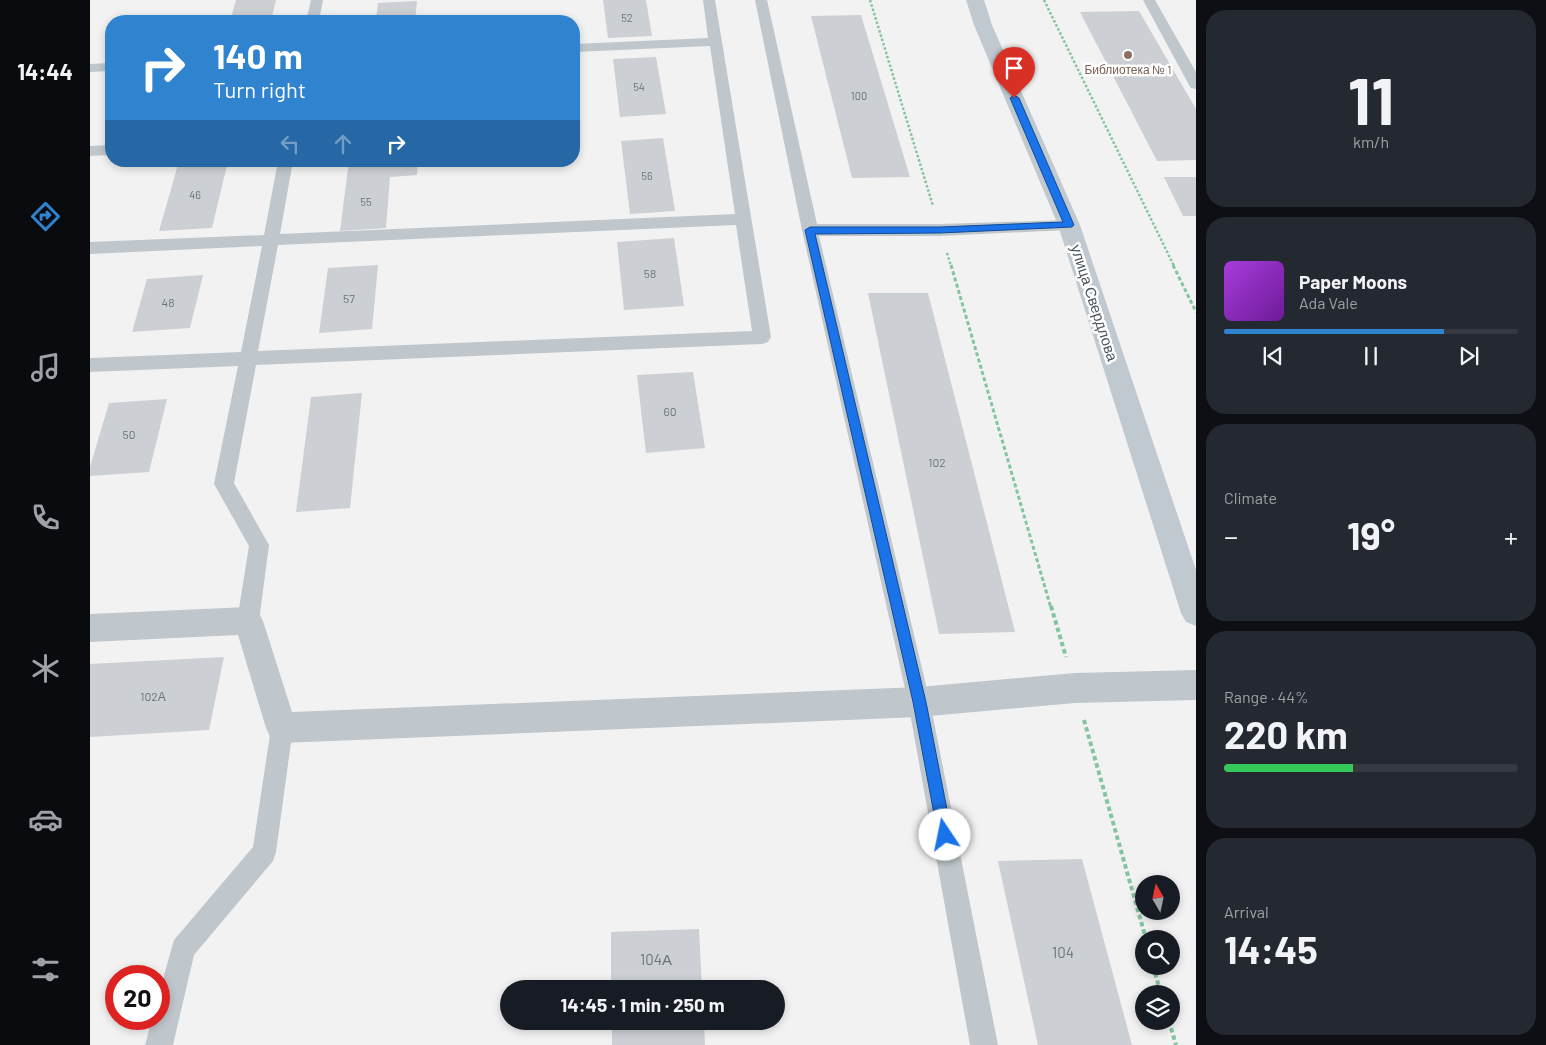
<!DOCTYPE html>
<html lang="en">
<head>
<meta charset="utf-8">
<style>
  body { margin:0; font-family:Barlow,sans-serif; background:#242831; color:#f1f3f6; height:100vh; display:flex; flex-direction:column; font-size:19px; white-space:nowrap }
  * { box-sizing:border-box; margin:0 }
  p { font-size:16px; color:#9ea1a6 }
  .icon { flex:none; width:28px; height:28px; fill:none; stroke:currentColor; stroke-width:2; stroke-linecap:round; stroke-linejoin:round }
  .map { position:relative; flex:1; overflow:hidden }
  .drawer { display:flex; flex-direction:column; gap:10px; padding:10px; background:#0d0f14; width:350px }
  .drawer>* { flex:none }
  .hud { position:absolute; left:15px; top:15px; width:475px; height:152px; border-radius:20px; box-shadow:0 2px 8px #0003; background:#3083cf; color:#fff; overflow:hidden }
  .needle { width:32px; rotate:351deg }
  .controls { position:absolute; left:1045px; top:875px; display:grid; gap:10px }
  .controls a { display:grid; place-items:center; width:45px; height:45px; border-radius:50%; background:#171b24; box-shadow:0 2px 8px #0003; font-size:25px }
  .speed { position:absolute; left:15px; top:965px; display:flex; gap:10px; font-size:25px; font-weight:700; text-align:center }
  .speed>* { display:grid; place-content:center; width:65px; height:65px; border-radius:50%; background:#171b24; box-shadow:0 2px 8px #0003; line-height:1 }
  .speed .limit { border:8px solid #d22; background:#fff; color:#111 }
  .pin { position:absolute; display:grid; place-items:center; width:42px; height:42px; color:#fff; margin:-51px -21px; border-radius:50% 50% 50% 0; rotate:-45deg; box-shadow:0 0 5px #0007 }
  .pin .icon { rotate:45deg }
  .me { position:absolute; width:55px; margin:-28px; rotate:349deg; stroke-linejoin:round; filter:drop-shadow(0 0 4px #0008) }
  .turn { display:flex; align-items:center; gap:18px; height:105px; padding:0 25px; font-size:22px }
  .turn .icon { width:65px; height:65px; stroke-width:2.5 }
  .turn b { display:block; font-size:35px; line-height:42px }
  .lanes { display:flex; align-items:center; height:48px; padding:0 25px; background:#0003; justify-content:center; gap:25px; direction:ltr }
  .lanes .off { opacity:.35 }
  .big { font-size:38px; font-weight:700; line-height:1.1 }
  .drawer .widget { flex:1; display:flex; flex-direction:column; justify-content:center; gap:8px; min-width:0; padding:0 18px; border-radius:20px; background:#242831 }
  .drawer .dial { align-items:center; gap:0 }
  .dial b { font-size:65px; line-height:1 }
  .song { display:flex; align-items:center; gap:15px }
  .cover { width:60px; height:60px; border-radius:8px; background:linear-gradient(135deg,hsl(280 70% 55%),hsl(280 70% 35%)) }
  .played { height:5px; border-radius:2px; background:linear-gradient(90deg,#3083cf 75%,#363941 75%) }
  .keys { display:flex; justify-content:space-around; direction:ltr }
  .heat { display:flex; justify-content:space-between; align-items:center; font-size:28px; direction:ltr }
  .charge { height:8px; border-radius:4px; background:linear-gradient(90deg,#34c759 44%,#363941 0) }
  .trip { position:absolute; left:410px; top:980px; width:285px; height:50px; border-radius:25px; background:#171b24; box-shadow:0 2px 8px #0003; font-weight:700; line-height:50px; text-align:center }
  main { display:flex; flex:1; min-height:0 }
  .dock { display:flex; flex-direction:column; width:90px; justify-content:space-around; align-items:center; background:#090b0e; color:#9ea1a6 }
  .dock .icon { width:35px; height:35px }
  .dock .on { color:#3083cf }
  .dock b { font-size:22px; color:#f1f3f6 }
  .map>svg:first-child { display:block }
  .building { fill:#cccfd3 }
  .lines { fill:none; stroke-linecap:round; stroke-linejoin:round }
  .path-far2 { stroke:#82c59f; stroke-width:2.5; stroke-dasharray:2.5 2; stroke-linecap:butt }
  .path-far1 { stroke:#82c59f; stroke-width:3; stroke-dasharray:4 2.5; stroke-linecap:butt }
  .path { stroke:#82c59f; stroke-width:4; stroke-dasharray:4.5 3; stroke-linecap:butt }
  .service { fill:#bfc7cc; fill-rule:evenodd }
  .minor { fill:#bfc7cc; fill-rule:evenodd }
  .secondary { fill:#c0c9d0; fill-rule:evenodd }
  .route { fill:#1a73e8; stroke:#114b97 }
  .education-dot { fill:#8d6e63; stroke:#fff; stroke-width:2 }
  .labels { text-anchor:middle; stroke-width:5; stroke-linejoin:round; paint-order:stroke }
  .far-number-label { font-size:11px; fill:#6b747a }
  .far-education-label { font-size:12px; fill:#785e54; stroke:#fff }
  .number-label { font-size:12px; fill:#6b747a }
  .street-label { font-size:15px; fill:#4b565d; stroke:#fff }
  .near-number-label { font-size:15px; fill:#6b747a }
</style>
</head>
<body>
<main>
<nav class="dock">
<b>14:44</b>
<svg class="icon on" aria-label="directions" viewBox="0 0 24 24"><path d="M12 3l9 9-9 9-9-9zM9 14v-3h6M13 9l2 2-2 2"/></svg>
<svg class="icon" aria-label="music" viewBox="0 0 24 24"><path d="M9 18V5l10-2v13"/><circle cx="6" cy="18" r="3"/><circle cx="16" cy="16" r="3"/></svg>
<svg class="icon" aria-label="phone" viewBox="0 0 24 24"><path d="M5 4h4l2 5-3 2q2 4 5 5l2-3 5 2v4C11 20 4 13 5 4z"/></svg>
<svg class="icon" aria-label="climate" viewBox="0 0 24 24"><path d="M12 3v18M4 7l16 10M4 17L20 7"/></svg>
<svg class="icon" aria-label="car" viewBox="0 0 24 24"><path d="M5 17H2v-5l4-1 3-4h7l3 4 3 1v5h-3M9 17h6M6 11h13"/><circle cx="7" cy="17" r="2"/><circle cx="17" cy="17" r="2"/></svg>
<svg class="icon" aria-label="filters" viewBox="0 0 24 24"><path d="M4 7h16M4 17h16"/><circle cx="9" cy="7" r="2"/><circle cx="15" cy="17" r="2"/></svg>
</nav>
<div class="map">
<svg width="1106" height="1045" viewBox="0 0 1106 1045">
  <rect width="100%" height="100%" fill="#f3f2f2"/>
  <!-- building -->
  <g class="building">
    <path d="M146,0h40l-5,21h-41z"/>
    <path d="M513,0h43l6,36 -44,2z"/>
    <path d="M327,1l-2,20h-39l2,-18z"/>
    <path d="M1049,11l57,98v51l-39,1 -77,-149z"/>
    <path d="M771,15l49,162 -58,1 -41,-162z"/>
    <path d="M566,57l10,57 -46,3 -7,-58z"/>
    <path d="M573,138l12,73 -45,3 -9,-73z"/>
    <path d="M89,161h49l-16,67 -53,3z"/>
    <path d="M259,161h69l-1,14 -27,2 -4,51 -46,3z"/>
    <path d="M1074,177h32v39h-13z"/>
    <path d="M584,238l10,68 -60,4 -7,-68z"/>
    <path d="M288,265l-6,64 -53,4 9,-65z"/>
    <path d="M113,275l-13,53 -58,4 15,-53z"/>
    <path d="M778,293h60l87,339 -76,2z"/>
    <path d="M603,372l12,76 -59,5 -9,-78z"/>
    <path d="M272,393l-12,115 -54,4 15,-115z"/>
    <path d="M77,399l-18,73 -59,4v-9l19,-64z"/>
    <path d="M134,657l-15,73 -119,7v-73z"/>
    <path d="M992,859l50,186h-94l-40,-184z"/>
    <path d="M609,929l3,60h-91v-57z"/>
    <path d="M522,1021h92l1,24h-93z"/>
  </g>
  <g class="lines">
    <!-- path-far2 -->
    <g class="path-far2">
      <path d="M780,0l63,206"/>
      <path d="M954,0l130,266"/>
      <path d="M857,253l4,13"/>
    </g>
    <!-- path-far1 -->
    <g class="path-far1">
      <path d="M861,265l100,343"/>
      <path d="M1083,265l23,47"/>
    </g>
    <!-- path -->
    <g class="path">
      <path d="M961,606l15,51"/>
      <path d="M994,720l62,219"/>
      <path d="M1063,966l8,28"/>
      <path d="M1079,1021l7,24"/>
    </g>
    <!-- service -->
    <g class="service">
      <path d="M221,0h12l-4,21h-13z"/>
      <path d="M613,0h12l56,337 -3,5 -6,2 -506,21 -22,118 35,62 -10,76 -3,7 -8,3 -8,-3 -3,-7 12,-75 -35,-62 24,-118 -148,6v-14l151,-6 21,-106 -172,8v-12l174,-7 14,-74h15l-13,73 455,-20 -25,-168 -136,6v-8l134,-6zM646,225l16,106 -494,20 20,-106z"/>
      <path d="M665,0h12l50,224h123l129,-4 6,1 2,4 -2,4 -6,1 -129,6h-121l111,466 68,343h-28l-62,-343 -106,-472z"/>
      <path d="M1053,0h12l41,72v17l-5,-1 -2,-3z"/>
      <path d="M21,63v8l-21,1v-8z"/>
      <path d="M21,145v10l-21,1v-10z"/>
      <path d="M192,717l8,3 3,8 -17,124 -3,9 -79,94 -21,90h-28l7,-26h7v-26l15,-53 79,-93 18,-119 3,-8z"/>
    </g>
    <!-- minor -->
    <path class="minor" d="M158,607l10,4 5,10 29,91 627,-25 156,-14 121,-3v30l-121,3 -156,14 -637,26 -11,-4 -5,-11 -28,-93 -148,7v-28z"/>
    <!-- secondary -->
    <path class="secondary" d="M876,0h18l8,25 88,200 116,345v56l-10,-4 -5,-9 -123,-388 -84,-200z"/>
  </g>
  <!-- route -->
  <path class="route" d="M924,95l5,3 55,127 -2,2 -132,6 -125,1 111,468 26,133 -2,5 -5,2 -5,-2 -2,-5 -25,-133 -108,-472 5,-3h130l123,-5 -53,-124z"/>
  <!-- markers -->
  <circle class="education-dot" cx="1038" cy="55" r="5"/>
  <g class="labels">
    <!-- far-number labels -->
    <g class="far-number-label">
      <text x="537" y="22">52</text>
      <text x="549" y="91">54</text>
      <text x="769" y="100">100</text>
      <text x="557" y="180">56</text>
      <text x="105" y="199">46</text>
      <text x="276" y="206">55</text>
    </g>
    <!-- far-education labels -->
    <g class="far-education-label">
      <text x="1038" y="74">Библиотека № 1</text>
    </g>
    <!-- number labels -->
    <g class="number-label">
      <text x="560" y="278">58</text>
      <text x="259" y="303">57</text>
      <text x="78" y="307">48</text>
      <text x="580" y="416">60</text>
      <text x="39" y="439">50</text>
      <text x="847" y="467">102</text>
      <text x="63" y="701">102А</text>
    </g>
    <!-- street labels -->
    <g class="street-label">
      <text transform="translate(1004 303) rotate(72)" y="5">улица Свердлова</text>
    </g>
    <!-- near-number labels -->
    <g class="near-number-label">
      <text x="973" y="958">104</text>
      <text x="566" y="965">104А</text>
    </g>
  </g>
</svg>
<div class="controls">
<a><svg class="needle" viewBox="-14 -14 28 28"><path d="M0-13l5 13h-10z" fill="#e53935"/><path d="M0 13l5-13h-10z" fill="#9ea1a6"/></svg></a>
<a><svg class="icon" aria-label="search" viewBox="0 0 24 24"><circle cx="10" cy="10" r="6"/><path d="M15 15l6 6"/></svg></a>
<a><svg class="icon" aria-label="layers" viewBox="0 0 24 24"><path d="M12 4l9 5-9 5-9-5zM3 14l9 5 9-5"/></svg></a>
</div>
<div class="speed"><div class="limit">20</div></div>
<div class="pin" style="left:924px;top:98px;background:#d93025"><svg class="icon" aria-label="arrive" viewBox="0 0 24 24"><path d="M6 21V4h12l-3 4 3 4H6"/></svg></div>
<svg class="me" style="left:855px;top:835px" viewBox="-20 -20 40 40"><circle r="19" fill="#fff"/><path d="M0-13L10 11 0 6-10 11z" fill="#1a73e8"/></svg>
<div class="trip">14:45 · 1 min · 250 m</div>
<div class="hud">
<div class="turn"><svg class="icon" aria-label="right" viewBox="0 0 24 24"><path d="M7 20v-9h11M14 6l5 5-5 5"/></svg><div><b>140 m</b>Turn right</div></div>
<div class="lanes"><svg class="icon off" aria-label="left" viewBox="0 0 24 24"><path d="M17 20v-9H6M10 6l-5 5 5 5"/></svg><svg class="icon off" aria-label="ahead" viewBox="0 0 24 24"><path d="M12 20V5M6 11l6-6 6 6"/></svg><svg class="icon" aria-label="right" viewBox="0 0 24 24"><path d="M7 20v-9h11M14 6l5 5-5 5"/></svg></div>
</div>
</div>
<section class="drawer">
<div class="widget dial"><b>11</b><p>km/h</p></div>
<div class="widget">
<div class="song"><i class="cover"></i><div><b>Paper Moons</b><p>Ada Vale</p></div></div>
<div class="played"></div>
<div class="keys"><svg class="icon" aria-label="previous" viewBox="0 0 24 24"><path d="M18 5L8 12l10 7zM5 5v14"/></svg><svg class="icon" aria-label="pause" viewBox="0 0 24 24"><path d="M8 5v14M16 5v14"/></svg><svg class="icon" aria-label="next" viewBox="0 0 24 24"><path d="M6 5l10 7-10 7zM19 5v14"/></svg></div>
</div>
<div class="widget"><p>Climate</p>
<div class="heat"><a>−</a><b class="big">19°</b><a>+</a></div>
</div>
<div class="widget"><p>Range · 44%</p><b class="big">220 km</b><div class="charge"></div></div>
<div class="widget"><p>Arrival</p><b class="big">14:45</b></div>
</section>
</main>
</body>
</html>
